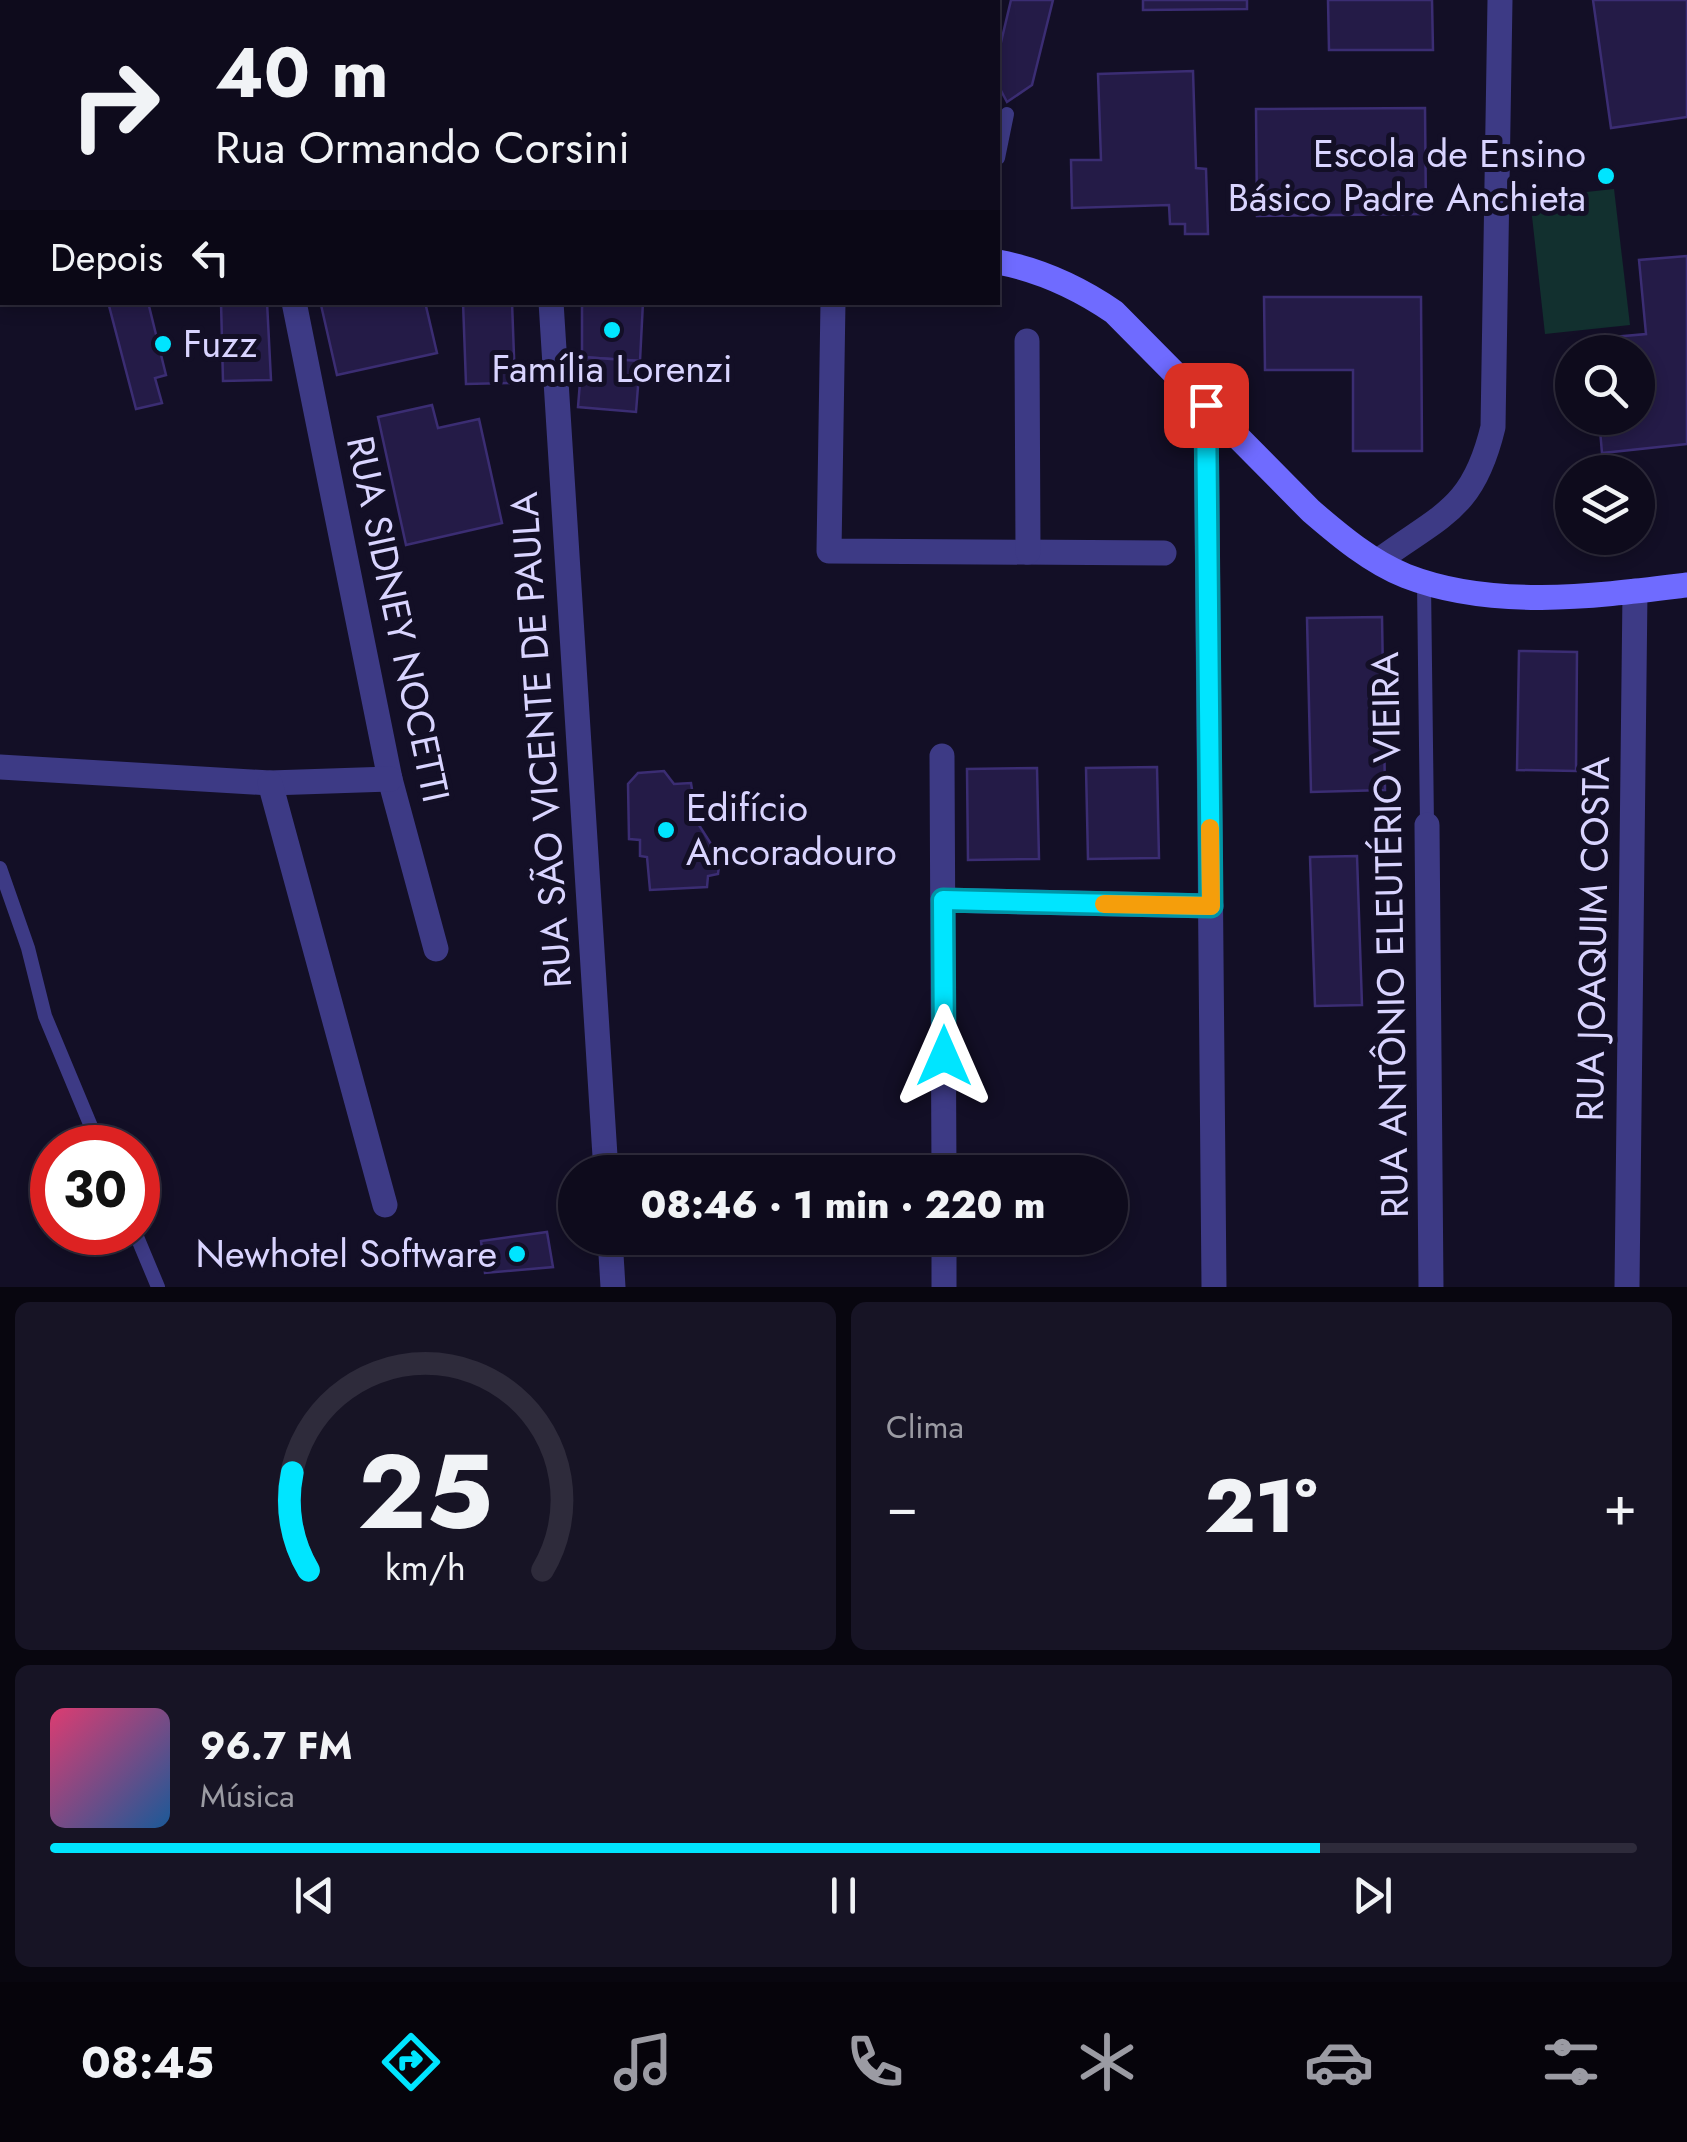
<!DOCTYPE html>
<html lang="pt">
<head>
<meta charset="utf-8">
<style>
  body { margin:0; font-family:Jost,sans-serif; background:#171425; color:#f1f3f6; height:100vh; display:flex; flex-direction:column; font-size:38px; white-space:nowrap }
  * { box-sizing:border-box; margin:0 }
  p { font-size:32px; color:#9b9ba3 }
  .icon { flex:none; width:55px; height:55px; fill:none; stroke:currentColor; stroke-width:2; stroke-linecap:round; stroke-linejoin:round }
  .map { position:relative; height:1287px; overflow:hidden }
  .sheet { display:flex; flex-direction:column; gap:15px; padding:15px; background:#08060f; flex:1 }
  .sheet>* { flex:none }
  .banner { position:absolute; left:0px; top:0px; width:1000px; height:305px; box-shadow:0 5px 15px #0003,0 0 0 2px #2e2b3b; background:#0e0b1c; color:#f1f3f6; overflow:hidden }
  .buttons { position:absolute; left:1555px; top:335px; display:grid; gap:20px }
  .buttons a { display:grid; place-items:center; width:100px; height:100px; border-radius:50%; background:#0e0b1c; box-shadow:0 5px 15px #0003,0 0 0 2px #2e2b3b; font-size:50px }
  .speed { position:absolute; left:30px; top:1125px; display:flex; gap:20px; font-size:50px; font-weight:700; text-align:center }
  .speed>* { display:grid; place-content:center; width:130px; height:130px; border-radius:50%; background:#0e0b1c; box-shadow:0 5px 15px #0003,0 0 0 2px #2e2b3b; line-height:1 }
  .speed .limit { border:15px solid #d22; background:#fff; color:#111 }
  .pin { position:absolute; display:grid; place-items:center; width:85px; height:85px; color:#fff; margin:-42px; border-radius:20px; box-shadow:0 5px 15px #0006 }
  .me { position:absolute; width:110px; margin:-55px; rotate:0deg; stroke-linejoin:round; filter:drop-shadow(0 0 8px #0008) }
  .turn { display:flex; align-items:center; gap:35px; height:210px; padding:0 50px; font-size:45px }
  .turn .icon { width:130px; height:130px; stroke-width:2.5 }
  .turn b { display:block; font-size:70px; line-height:85px }
  .then { display:flex; align-items:center; height:95px; padding:0 50px; background:#0003; gap:20px; font-size:38px }
  .big { font-size:75px; font-weight:800; line-height:1.1 }
  .sheet .tile { flex:1; display:flex; flex-direction:column; justify-content:center; gap:15px; min-width:0; padding:0 35px; border-radius:15px; background:#171425 }
  .sheet .dial { align-items:center; gap:0 }
  .dial svg { height:260px; overflow:visible; fill:none; stroke:#2e2b3b; stroke-width:7; stroke-linecap:round; text-anchor:middle }
  .dial text { fill:#f1f3f6; stroke:none }
  .song { display:flex; align-items:center; gap:30px }
  .cover { width:120px; height:120px; border-radius:15px; background:linear-gradient(135deg,hsl(340 70% 55%),hsl(210 70% 35%)) }
  .played { height:10px; border-radius:5px; background:linear-gradient(90deg,#00e5ff 80%,#2e2b3b 80%) }
  .keys { display:flex; justify-content:space-around; direction:ltr }
  .heat { display:flex; justify-content:space-between; align-items:center; font-size:55px; direction:ltr }
  .sheet .tiles { flex:1; display:grid; gap:15px; grid-template-columns:1fr 1fr }
  .tile:last-child { grid-column:span 2 }
  .trip { position:absolute; left:558px; top:1155px; width:570px; height:100px; border-radius:50px; background:#0e0b1c; box-shadow:0 5px 15px #0003,0 0 0 2px #2e2b3b; font-weight:800; line-height:100px; text-align:center }
  .dock { display:flex; height:160px; justify-content:space-around; align-items:center; background:#06040b; color:#9b9ba3 }
  .dock .icon { width:70px; height:70px }
  .dock .selected { color:#00e5ff }
  .dock b { font-size:45px; color:#f1f3f6 }
  .map>svg:first-child { display:block }
  .green { fill:#12302f }
  .building { fill:#241b47; stroke:#3b2d73; stroke-width:2.5 }
  .lines { fill:none; stroke-linecap:round; stroke-linejoin:round }
  .lane { stroke:#3d3a85; stroke-width:14 }
  .street { stroke:#3d3a85; stroke-width:25 }
  .secondary { stroke:#6f6bff; stroke-width:25 }
  .route-casing { stroke:#0095a6; stroke-width:25 }
  .route { stroke:#00e5ff; stroke-width:18 }
  .slow { stroke:#f59e0b; stroke-width:18 }
  .poi-dot { fill:#00e5ff; stroke:#130f26; stroke-width:4 }
  .labels { text-anchor:middle; stroke-width:10; stroke-linejoin:round; paint-order:stroke }
  .poi-label { font-size:38px; fill:#d9d4ff; stroke:#130f26; text-anchor:end }
  .street-label { font-size:38px; fill:#d9d4ff; stroke:#130f26 }
</style>
</head>
<body>
<div class="map">
<svg width="1687" height="1287" viewBox="0 0 1687 1287">
  <rect width="100%" height="100%" fill="#130f26"/>
  <!-- green -->
  <path class="green" d="M1614,189l16,136 -85,9 -15,-136z"/>
  <!-- building -->
  <g class="building">
    <path d="M0,0h52l-50,2v154z"/>
    <path d="M321,0h291l-291,2z"/>
    <path d="M1011,0h42l-21,85 -25,17 -9,-17v-30z"/>
    <path d="M1143,0h104v9l-104,1z"/>
    <path d="M1328,0h104l1,50h-104z"/>
    <path d="M1593,0h94v117l-76,11z"/>
    <path d="M1193,71l3,97 10,1 2,65h-23v-10h-15l-1,-19 -97,3 -1,-48h30l-3,-86z"/>
    <path d="M1425,108l1,106 -169,2 -1,-107z"/>
    <path d="M1687,256v188l-85,9 -3,-35h39v-66h-46l-1,-13 55,-5 -7,-74z"/>
    <path d="M1264,297h157l1,154h-69v-81h-88z"/>
    <path d="M108,302h40l18,73 -11,3 7,25 -26,6z"/>
    <path d="M221,302h46l4,78 -48,1z"/>
    <path d="M332,302h93l12,51 -100,22 -16,-70z"/>
    <path d="M463,302h49l3,81 -49,1z"/>
    <path d="M582,302h61l-3,59 -58,-4z"/>
    <path d="M582,357l58,4 -4,51 -58,-5z"/>
    <path d="M432,405l6,23 41,-9 23,104 -96,22 -28,-128z"/>
    <path d="M1382,617l3,173 -74,2 -4,-174z"/>
    <path d="M1519,651l58,1 -1,119 -59,-1z"/>
    <path d="M1157,767l2,91 -71,1 -2,-91z"/>
    <path d="M1037,768l2,91 -71,1 -1,-91z"/>
    <path d="M664,771l10,13 17,-1 6,39 23,36 -2,16 -10,2 -1,11 -57,3 -3,-33 -7,-1v-16l-11,-1 -1,-55 10,-11z"/>
    <path d="M1357,856l5,149 -47,1 -5,-149z"/>
    <path d="M547,1232l6,35 -68,6 -4,-32z"/>
  </g>
  <g class="lines">
    <!-- lane -->
    <g class="lane">
      <path d="M998,158l9,-44"/>
      <path d="M1424,583l3,242"/>
      <path d="M0,868l28,80 17,68 55,132"/>
      <path d="M135,1232l23,55"/>
    </g>
    <!-- street -->
    <g class="street">
      <path d="M654,2l1,-2"/>
      <path d="M294,302l96,477 46,170"/>
      <path d="M551,302l55,870"/>
      <path d="M833,302l-4,249 335,2"/>
      <path d="M1027,341l1,211"/>
      <path d="M1206,405l8,882"/>
      <path d="M1378,561c64,-47 95,-51 115,-134l7,-427"/>
      <path d="M942,756l2,416"/>
      <path d="M0,767l270,16 120,-4"/>
      <path d="M270,783l115,422"/>
      <path d="M1427,825l4,462"/>
      <path d="M943,900l268,6"/>
      <path d="M610,1238l3,49"/>
      <path d="M944,1238v49"/>
      <path d="M1627,1287l8,-696"/>
    </g>
    <!-- secondary -->
    <g class="secondary">
      <path d="M0,233h2"/>
      <path d="M998,262c42,8 81,26 116,50l197,199c29,25 60,51 95,65 87,34 191,20 281,9"/>
    </g>
  </g>
  <g class="lines">
    <!-- route casing -->
    <g class="route-casing">
      <path id="route" d="M944,1056l-1,-156 268,6 -5,-501"/>
    </g>
    <!-- route -->
    <use href="#route" class="route"/>
    <!-- slow -->
    <path class="slow" d="M1104,904l107,2 -1,-78"/>
  </g>
  <!-- markers -->
  <g class="poi-dot">
    <circle cx="1606" cy="176" r="10"/>
    <circle cx="612" cy="330" r="10"/>
    <circle cx="163" cy="344" r="10"/>
    <circle cx="666" cy="830" r="10"/>
    <circle cx="517" cy="1254" r="10"/>
  </g>
  <g class="labels">
    <!-- poi labels -->
    <g class="poi-label">
      <text x="1586" y="167">Escola de Ensino<tspan x="1586" dy="44">Básico Padre Anchieta</tspan></text>
      <text x="183" y="357" text-anchor="start">Fuzz</text>
      <text x="612" y="382" text-anchor="middle">Família Lorenzi</text>
      <text x="686" y="821" text-anchor="start">Edifício<tspan x="686" dy="44">Ancoradouro</tspan></text>
      <text x="497" y="1267">Newhotel Software</text>
    </g>
    <!-- street labels -->
    <g class="street-label">
      <text transform="translate(398 619) rotate(78)" y="13">RUA SIDNEY NOCETTI</text>
      <text transform="translate(541 740) rotate(-94)" y="13">RUA SÃO VICENTE DE PAULA</text>
      <text transform="translate(1390 935) rotate(-91)" y="13">RUA ANTÔNIO ELEUTÉRIO VIEIRA</text>
      <text transform="translate(1593 939) rotate(-89)" y="13">RUA JOAQUIM COSTA</text>
    </g>
  </g>
</svg>
<div class="buttons">
<a><svg class="icon" aria-label="search" viewBox="0 0 24 24"><circle cx="10" cy="10" r="6"/><path d="M15 15l6 6"/></svg></a>
<a><svg class="icon" aria-label="layers" viewBox="0 0 24 24"><path d="M12 4l9 5-9 5-9-5zM3 14l9 5 9-5"/></svg></a>
</div>
<div class="speed"><div class="limit">30</div></div>
<div class="pin" style="left:1206px;top:405px;background:#d93025"><svg class="icon" aria-label="arrive" viewBox="0 0 24 24"><path d="M6 21V4h12l-3 4 3 4H6"/></svg></div>
<svg class="me" style="left:944px;top:1056px" viewBox="-20 -20 40 40"><path d="M0-17L14 15 0 8-14 15z" fill="#00e5ff" stroke="#fff" stroke-width="4"/></svg>
<div class="trip">08:46 · 1 min · 220 m</div>
<div class="banner">
<div class="turn"><svg class="icon" aria-label="right" viewBox="0 0 24 24"><path d="M7 20v-9h11M14 6l5 5-5 5"/></svg><div><b>40 m</b>Rua Ormando Corsini</div></div>
<div class="then">Depois<svg class="icon" aria-label="left" viewBox="0 0 24 24"><path d="M17 20v-9H6M10 6l-5 5 5 5"/></svg></div>
</div>
</div>
<section class="sheet">
<div class="tiles">
<div class="tile dial"><svg viewBox="0 0 100 80">
<path d="M14 69A42 42 0 1 1 86 69"/>
<path d="M14 69A42 42 0 0 1 9 39" stroke="#00e5ff"/>
<text x="50" y="56" font-size="32" font-weight="700">25</text>
<text x="50" y="72" font-size="11">km/h</text>
</svg></div>
<div class="tile"><p>Clima</p>
<div class="heat"><a>−</a><b class="big">21°</b><a>+</a></div>
</div>
<div class="tile">
<div class="song"><i class="cover"></i><div><b>96.7 FM</b><p>Música</p></div></div>
<div class="played"></div>
<div class="keys"><svg class="icon" aria-label="previous" viewBox="0 0 24 24"><path d="M18 5L8 12l10 7zM5 5v14"/></svg><svg class="icon" aria-label="pause" viewBox="0 0 24 24"><path d="M8 5v14M16 5v14"/></svg><svg class="icon" aria-label="next" viewBox="0 0 24 24"><path d="M6 5l10 7-10 7zM19 5v14"/></svg></div>
</div>
</div>
</section>
<nav class="dock">
<b>08:45</b>
<svg class="icon selected" aria-label="directions" viewBox="0 0 24 24"><path d="M12 3l9 9-9 9-9-9zM9 14v-3h6M13 9l2 2-2 2"/></svg>
<svg class="icon" aria-label="music" viewBox="0 0 24 24"><path d="M9 18V5l10-2v13"/><circle cx="6" cy="18" r="3"/><circle cx="16" cy="16" r="3"/></svg>
<svg class="icon" aria-label="phone" viewBox="0 0 24 24"><path d="M5 4h4l2 5-3 2q2 4 5 5l2-3 5 2v4C11 20 4 13 5 4z"/></svg>
<svg class="icon" aria-label="climate" viewBox="0 0 24 24"><path d="M12 3v18M4 7l16 10M4 17L20 7"/></svg>
<svg class="icon" aria-label="car" viewBox="0 0 24 24"><path d="M5 17H2v-5l4-1 3-4h7l3 4 3 1v5h-3M9 17h6M6 11h13"/><circle cx="7" cy="17" r="2"/><circle cx="17" cy="17" r="2"/></svg>
<svg class="icon" aria-label="filters" viewBox="0 0 24 24"><path d="M4 7h16M4 17h16"/><circle cx="9" cy="7" r="2"/><circle cx="15" cy="17" r="2"/></svg>
</nav>
</body>
</html>
